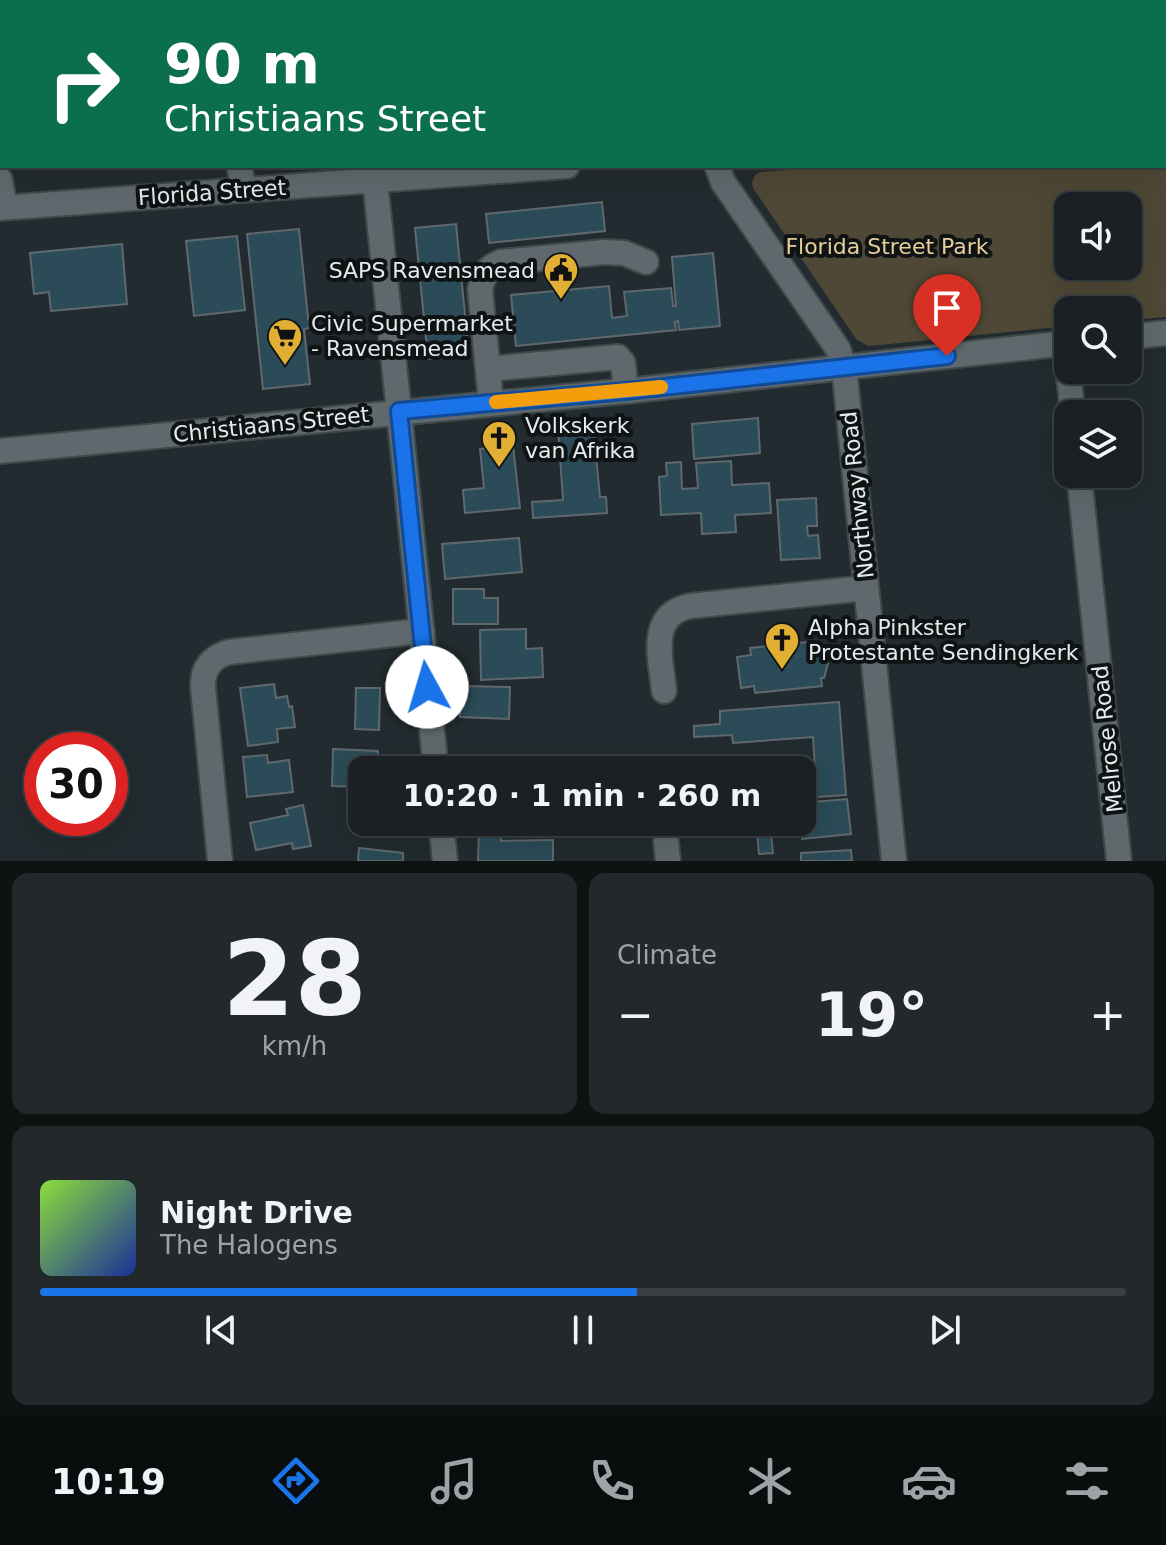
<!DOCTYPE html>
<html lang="en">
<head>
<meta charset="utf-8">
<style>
  body { margin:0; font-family:"DejaVu Sans",sans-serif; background:#23282b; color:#f1f3f6; height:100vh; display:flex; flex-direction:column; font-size:30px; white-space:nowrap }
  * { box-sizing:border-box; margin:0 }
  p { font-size:26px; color:#9fa3a6 }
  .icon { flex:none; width:44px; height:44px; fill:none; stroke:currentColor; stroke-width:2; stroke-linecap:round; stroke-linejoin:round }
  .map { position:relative; height:861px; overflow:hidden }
  .side { display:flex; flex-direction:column; gap:12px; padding:12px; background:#0e1213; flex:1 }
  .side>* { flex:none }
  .guide { position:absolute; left:0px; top:0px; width:1166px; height:168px; box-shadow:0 8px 32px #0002,0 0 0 2px #383e41; background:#0b6e4f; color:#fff; overflow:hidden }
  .buttons { position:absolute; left:1054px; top:192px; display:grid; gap:16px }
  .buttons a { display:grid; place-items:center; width:88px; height:88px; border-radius:16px; background:#1a2023; box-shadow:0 8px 32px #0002,0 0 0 2px #383e41; font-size:40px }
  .speed { position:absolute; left:24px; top:732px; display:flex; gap:16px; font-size:40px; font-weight:700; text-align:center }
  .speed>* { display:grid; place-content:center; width:104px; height:104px; border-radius:50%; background:#1a2023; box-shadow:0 8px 32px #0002,0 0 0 2px #383e41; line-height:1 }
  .speed .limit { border:12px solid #d22; background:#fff; color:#111 }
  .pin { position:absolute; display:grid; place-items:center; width:68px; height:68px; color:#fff; margin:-82px -34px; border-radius:50% 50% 50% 0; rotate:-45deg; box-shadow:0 0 8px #0007 }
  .pin .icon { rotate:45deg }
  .me { position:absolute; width:88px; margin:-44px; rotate:354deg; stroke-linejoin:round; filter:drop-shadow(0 0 6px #0008) }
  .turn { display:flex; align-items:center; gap:28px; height:168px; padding:0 32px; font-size:36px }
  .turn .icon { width:104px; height:104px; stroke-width:2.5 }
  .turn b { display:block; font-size:56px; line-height:68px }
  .big { font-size:60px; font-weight:600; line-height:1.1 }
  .side .widget { flex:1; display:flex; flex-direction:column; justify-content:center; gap:12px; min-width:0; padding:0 28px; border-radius:16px; background:#23282b }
  .side .dial { align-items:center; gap:0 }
  .dial b { font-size:104px; line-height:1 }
  .song { display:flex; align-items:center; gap:24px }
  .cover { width:96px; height:96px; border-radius:12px; background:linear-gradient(135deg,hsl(90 70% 55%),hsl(230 70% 35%)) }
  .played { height:8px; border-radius:4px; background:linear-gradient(90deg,#1a73e8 55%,#383e41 55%) }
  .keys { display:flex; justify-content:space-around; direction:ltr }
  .heat { display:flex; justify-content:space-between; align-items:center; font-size:44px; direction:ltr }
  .side .tiles { flex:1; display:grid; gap:12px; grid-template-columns:1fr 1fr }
  .widget:last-child { grid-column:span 2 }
  .trip { position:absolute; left:348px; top:756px; width:468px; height:80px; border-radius:16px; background:#1a2023; box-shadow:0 8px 32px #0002,0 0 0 2px #383e41; font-weight:600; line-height:80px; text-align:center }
  .tab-bar { display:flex; height:128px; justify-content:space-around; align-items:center; background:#0a0d0e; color:#9fa3a6 }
  .tab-bar .icon { width:56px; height:56px }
  .tab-bar .selected { color:#1a73e8 }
  .tab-bar b { font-size:36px; color:#f1f3f6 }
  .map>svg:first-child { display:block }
  .green { fill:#504836; fill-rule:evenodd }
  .building { fill:#2a4b57; stroke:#5f696d; stroke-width:2 }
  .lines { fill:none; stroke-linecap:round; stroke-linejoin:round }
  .minor-casing { stroke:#3f484a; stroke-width:28 }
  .minor { stroke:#5f696d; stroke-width:24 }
  .route-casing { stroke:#114b97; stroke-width:20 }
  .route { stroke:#1a73e8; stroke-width:14 }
  .slow { stroke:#f59e0b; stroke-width:14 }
  .labels { text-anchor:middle; stroke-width:8; stroke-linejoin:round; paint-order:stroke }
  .street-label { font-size:22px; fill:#e5ebed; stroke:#0f1314 }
  .park-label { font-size:22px; fill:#e6ce99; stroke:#0f1314 }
  .poi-label { font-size:22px; fill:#e5ebed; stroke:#0f1314; text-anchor:start }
</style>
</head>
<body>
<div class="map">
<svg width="1166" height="861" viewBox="0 0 1166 861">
  <rect width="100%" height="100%" fill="#222b2f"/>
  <!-- green -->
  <path class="green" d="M930,0h236v317l-38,3v-10h-60v16l-199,20 -12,-6 -104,-152 -1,-5 3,-8 5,-3 87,-6h317v-164h-234zM1068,206h60v60h-60z"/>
  <!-- building -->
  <g class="building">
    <path d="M602,202l3,29 -116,12 -3,-29z"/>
    <path d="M456,224l13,131 -41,4 -13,-131z"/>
    <path d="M299,229l10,99 -5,1 6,55 -47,5 -16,-155z"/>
    <path d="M237,236l8,74 -51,6 -8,-75z"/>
    <path d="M122,244l5,60 -76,7 -2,-19 -15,2 -4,-41z"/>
    <path d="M713,253l7,73 -41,4 -1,-9 -3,1 1,8 -160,16 -5,-51 98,-9 3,32 15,-2 -3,-24 47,-4 2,18h3l-4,-49z"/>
    <path d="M758,418l2,35 -66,6 -2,-35z"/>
    <path d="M593,425l7,72h6l1,16 -74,5 -1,-16 31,-2 -5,-72z"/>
    <path d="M502,440l1,7 10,-1 7,62 -55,5 -2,-23 21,-2 -4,-39 11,-1v-7z"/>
    <path d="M731,461l1,24 37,-2 2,30 -36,2 1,17 -34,2 -1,-21 -40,2 -2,-38 8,-1 -1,-13 15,-1 1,27 16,-1 -2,-25z"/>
    <path d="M816,498l1,28h-10l1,10 10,-1 2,23 -39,2 -4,-60z"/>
    <path d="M519,538l3,34 -77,7 -3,-35z"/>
    <path d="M453,589h31v9h14v26h-45z"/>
    <path d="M526,629v20l16,-1 1,29 -62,3 -1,-50z"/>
    <path d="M817,641l1,8h3l7,14 -4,15h-3l1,8 -67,7 -1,-7 -13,2 -4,-31 14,-2 -1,-7z"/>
    <path d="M274,684l2,14 11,-2 2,11 3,-1 3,21 -18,2 1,13 -30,4 -8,-58z"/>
    <path d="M461,686l49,1 -1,32 -49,-2z"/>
    <path d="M356,688h24l-1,42 -24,-1z"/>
    <path d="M839,702l7,93 -44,3v-28h-3l16,-1 -2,-32 -80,6 -1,-8 -38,2v-11l26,-2v-13z"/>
    <path d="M333,749l45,2 -1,19h-15v17l-30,-1z"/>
    <path d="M267,755l1,8 21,-3 4,32 -46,5 -4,-40z"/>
    <path d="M847,799l4,35 -49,5v-9l-31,3 2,20 -14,1 -3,-32h46v-19z"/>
    <path d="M303,805l8,41 -18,3 -1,-6 -36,7 -6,-27 38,-8 -2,-6z"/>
    <path d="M479,830h22v11l52,-1v21h-75z"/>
    <path d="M359,848l44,5v8h-45z"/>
    <path d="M851,850l1,11h-51v-8z"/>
  </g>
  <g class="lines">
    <!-- minor casing -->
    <g class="minor-casing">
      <g id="minor">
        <path d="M206,0l1,2"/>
        <path d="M445,0v2"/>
        <path d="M681,0v2"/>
        <path d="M920,0v2"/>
        <path d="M239,166l5,24"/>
        <path d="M717,166l6,16 115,167 6,18 50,494"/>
        <path d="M0,180l5,27"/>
        <path d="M375,180l61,590"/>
        <path d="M0,208l567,-42"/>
        <path d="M1128,337l38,-4"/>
        <path d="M1065,343l8,71"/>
        <path d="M488,369l130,-12 5,6 3,28"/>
        <path d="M491,402l-11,-113c4,-15 6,-21 21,-27l104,-10 19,1 22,9"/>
        <path d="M0,451l626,-60 442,-48"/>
        <path d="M1079,474l40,387"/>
        <path d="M664,691c-3,-32 -17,-76 26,-85l176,-18"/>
        <path d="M441,822l4,39"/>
        <path d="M666,841l2,20"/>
        <path d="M220,861l-17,-174c-1,-18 8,-30 26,-35l193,-21"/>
      </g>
    </g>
    <!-- minor -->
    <use href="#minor" class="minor"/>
  </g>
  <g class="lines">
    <!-- route casing -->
    <g class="route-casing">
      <path id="route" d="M427,687l-28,-276 227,-20 321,-35"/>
    </g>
    <!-- route -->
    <use href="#route" class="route"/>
    <!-- slow -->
    <path class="slow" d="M496,402l165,-15"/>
  </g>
  <!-- icons -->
  <defs>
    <g id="civic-pin" transform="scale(1.8)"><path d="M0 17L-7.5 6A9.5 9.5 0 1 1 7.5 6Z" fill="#e1af34" stroke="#0f1314"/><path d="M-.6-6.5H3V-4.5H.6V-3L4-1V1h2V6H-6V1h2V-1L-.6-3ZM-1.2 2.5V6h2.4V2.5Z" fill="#111"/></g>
    <g id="supermarket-pin" transform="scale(1.8)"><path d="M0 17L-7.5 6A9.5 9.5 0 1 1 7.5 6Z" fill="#e1af34" stroke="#0f1314"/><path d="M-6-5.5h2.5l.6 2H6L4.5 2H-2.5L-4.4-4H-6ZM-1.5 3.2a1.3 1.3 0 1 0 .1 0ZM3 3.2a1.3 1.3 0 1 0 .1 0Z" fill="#111"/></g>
    <g id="church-pin" transform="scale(1.8)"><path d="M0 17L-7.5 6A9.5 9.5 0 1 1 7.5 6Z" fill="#e1af34" stroke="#0f1314"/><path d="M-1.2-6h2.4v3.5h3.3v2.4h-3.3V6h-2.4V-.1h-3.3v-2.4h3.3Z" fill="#111"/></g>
  </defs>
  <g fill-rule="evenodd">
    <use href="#civic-pin" x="561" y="270"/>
    <use href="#supermarket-pin" x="285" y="336"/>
    <use href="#church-pin" x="499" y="438"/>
    <use href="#church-pin" x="782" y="640"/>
  </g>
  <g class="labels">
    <!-- street labels -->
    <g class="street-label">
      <text transform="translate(212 192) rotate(-4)" y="8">Florida Street</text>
      <text transform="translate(271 424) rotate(-6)" y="8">Christiaans Street</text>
      <text transform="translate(857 495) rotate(-96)" y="8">Northway Road</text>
      <text transform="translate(1107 739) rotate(-96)" y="8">Melrose Road</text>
    </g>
    <!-- park labels -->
    <g class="park-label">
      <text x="887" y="254">Florida Street Park</text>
    </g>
    <!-- poi labels -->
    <g class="poi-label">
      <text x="535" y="278" text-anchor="end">SAPS Ravensmead</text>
      <text x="311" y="331">Civic Supermarket<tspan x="311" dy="25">- Ravensmead</tspan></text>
      <text x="525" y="433">Volkskerk<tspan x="525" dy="25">van Afrika</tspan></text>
      <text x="808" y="635">Alpha Pinkster<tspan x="808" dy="25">Protestante Sendingkerk</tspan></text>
    </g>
  </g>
</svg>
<div class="buttons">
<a><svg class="icon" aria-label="sound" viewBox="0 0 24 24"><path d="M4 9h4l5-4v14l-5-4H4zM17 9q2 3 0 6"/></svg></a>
<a><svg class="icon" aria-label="search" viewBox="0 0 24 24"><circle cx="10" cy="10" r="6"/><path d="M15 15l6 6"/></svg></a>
<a><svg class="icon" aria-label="layers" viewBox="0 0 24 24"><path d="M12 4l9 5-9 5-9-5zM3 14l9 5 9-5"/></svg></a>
</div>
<div class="speed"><div class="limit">30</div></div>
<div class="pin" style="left:947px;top:356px;background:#d93025"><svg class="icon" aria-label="arrive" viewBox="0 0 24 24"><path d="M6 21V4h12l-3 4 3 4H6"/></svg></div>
<svg class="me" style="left:427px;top:687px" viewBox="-20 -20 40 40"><circle r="19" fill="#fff"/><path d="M0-13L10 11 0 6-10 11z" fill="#1a73e8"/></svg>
<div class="trip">10:20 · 1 min · 260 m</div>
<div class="guide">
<div class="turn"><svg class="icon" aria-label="right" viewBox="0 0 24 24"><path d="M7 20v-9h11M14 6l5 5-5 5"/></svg><div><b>90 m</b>Christiaans Street</div></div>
</div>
</div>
<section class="side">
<div class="tiles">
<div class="widget dial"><b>28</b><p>km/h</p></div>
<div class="widget"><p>Climate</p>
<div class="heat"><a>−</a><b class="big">19°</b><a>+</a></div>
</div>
<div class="widget">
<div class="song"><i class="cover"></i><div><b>Night Drive</b><p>The Halogens</p></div></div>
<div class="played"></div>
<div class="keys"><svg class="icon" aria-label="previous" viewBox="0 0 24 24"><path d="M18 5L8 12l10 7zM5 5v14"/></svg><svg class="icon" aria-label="pause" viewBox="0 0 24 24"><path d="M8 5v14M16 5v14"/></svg><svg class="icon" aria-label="next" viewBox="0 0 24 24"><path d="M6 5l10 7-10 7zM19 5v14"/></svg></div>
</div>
</div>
</section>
<nav class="tab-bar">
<b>10:19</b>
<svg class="icon selected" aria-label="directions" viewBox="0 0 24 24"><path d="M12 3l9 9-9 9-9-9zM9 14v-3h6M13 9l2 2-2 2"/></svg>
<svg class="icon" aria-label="music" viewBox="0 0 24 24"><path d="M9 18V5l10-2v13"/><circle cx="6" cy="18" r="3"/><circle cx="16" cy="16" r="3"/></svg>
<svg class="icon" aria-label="phone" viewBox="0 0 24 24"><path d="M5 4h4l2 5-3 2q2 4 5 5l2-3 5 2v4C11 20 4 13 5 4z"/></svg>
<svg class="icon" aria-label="climate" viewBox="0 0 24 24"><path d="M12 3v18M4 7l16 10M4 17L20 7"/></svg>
<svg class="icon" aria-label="car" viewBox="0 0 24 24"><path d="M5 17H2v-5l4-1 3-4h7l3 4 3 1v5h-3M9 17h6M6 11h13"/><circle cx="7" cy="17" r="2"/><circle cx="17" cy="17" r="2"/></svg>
<svg class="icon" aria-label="filters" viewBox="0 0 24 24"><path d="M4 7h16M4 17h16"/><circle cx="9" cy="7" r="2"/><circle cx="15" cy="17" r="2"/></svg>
</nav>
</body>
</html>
